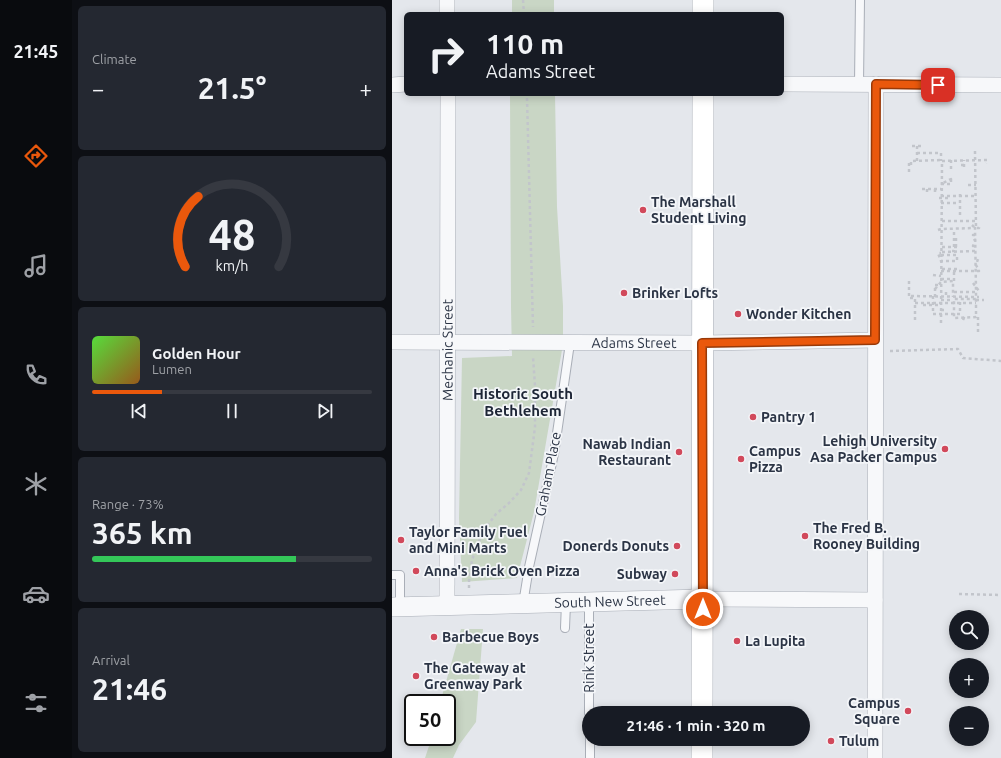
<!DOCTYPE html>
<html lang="en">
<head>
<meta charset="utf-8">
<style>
  body { margin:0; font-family:Ubuntu,sans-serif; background:#242831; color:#f1f3f6; height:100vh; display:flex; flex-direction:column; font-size:15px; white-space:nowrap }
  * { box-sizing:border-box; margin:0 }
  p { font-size:13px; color:#9ea1a6 }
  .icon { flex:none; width:22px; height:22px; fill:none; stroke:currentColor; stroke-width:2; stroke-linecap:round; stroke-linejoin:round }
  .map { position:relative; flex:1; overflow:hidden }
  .sheet { display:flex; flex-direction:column; gap:6px; padding:6px; background:#0d0f14; width:320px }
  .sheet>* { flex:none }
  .guide { position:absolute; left:12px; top:12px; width:380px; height:84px; border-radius:6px; box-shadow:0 2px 10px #0003; background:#171b24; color:#f1f3f6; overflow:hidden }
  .buttons { position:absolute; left:557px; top:610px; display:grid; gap:8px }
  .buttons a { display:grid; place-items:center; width:40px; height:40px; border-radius:50%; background:#171b24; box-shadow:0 2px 10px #0003; font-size:20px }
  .speed { position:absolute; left:12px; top:694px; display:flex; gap:8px; font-size:20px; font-weight:700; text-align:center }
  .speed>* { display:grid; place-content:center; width:52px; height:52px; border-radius:50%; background:#171b24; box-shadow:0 2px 10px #0003; line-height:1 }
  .speed .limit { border:2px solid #111; border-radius:6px; background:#fff; color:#111 }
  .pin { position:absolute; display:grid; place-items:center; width:34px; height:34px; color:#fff; margin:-17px; border-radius:8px; box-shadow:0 2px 6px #0006 }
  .me { position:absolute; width:44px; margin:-22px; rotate:0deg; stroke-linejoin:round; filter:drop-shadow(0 0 3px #0008) }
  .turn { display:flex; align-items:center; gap:14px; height:84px; padding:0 16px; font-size:18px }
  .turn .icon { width:52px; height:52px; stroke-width:2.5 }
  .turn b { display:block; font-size:28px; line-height:34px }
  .big { font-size:30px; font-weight:600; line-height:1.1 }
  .sheet .widget { flex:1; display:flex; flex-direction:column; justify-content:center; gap:6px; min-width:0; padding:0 14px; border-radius:6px; background:#242831 }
  .sheet .dial { align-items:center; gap:0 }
  .dial svg { height:104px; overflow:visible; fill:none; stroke:#363941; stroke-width:7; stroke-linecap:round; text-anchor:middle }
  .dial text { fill:#f1f3f6; stroke:none }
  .song { display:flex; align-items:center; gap:12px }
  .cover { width:48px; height:48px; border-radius:6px; background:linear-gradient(135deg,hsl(110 70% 55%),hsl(30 70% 35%)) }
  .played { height:4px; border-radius:2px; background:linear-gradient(90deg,#ea580c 25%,#363941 25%) }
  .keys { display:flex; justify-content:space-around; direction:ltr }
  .heat { display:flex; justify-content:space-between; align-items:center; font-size:22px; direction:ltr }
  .charge { height:6px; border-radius:3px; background:linear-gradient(90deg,#34c759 73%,#363941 0) }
  .trip { position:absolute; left:190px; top:706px; width:228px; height:40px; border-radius:20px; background:#171b24; box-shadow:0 2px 10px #0003; font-weight:600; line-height:40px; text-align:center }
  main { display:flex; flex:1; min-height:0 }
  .tab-bar { display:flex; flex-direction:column; width:72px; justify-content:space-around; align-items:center; background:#090b0e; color:#9ea1a6 }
  .tab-bar .icon { width:28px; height:28px }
  .tab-bar .selected { color:#ea580c }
  .tab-bar b { font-size:18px; color:#f1f3f6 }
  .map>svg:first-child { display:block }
  .green { fill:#c9d6c5 }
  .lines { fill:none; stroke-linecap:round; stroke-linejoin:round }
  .service-casing { stroke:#a9aeb7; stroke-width:10 }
  .minor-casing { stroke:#a9aeb7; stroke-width:16 }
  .tertiary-casing { stroke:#a9aeb7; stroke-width:20 }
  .secondary-casing { stroke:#a9aeb7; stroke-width:22 }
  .path { stroke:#c2c5cb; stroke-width:2.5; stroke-dasharray:3 3; stroke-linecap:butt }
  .service { stroke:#f7f8fa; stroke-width:8 }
  .minor { stroke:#f7f8fa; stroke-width:15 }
  .tertiary { stroke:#f7f8fa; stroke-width:19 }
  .secondary { stroke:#fff; stroke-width:21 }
  .route-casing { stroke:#983908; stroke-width:10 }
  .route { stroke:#ea580c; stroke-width:7 }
  .poi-dot { fill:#d1495b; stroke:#f4f6f9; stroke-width:1.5 }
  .labels { text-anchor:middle; stroke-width:3.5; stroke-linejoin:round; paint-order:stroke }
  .poi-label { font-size:14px; font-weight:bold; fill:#2b3445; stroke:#f4f6f9; text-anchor:start }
  .street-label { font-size:14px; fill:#2b3445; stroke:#f4f6f9 }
  .neighbourhood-label { font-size:15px; font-weight:bold; fill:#1d2536; stroke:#f4f6f9 }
</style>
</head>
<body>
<main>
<nav class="tab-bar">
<b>21:45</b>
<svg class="icon selected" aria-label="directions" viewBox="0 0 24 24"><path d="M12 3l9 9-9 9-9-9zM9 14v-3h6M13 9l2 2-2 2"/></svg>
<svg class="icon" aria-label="music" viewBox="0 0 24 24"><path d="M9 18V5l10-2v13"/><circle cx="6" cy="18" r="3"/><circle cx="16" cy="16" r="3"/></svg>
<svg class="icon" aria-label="phone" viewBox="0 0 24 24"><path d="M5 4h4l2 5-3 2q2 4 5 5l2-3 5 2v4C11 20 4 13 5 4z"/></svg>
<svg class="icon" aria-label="climate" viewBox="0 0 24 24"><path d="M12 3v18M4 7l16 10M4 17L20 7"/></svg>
<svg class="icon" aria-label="car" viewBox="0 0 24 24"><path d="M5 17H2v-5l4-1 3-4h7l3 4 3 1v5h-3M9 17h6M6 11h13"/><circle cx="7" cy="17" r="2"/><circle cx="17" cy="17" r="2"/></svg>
<svg class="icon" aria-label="filters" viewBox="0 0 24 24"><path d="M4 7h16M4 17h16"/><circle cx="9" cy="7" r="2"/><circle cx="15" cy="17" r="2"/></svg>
</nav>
<section class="sheet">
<div class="widget"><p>Climate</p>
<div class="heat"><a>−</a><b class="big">21.5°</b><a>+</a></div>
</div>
<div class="widget dial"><svg viewBox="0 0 100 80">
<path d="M14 69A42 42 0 1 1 86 69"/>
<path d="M14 69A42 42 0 0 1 24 15" stroke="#ea580c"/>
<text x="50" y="56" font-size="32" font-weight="700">48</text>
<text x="50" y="72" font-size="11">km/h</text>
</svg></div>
<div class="widget">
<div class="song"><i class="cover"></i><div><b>Golden Hour</b><p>Lumen</p></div></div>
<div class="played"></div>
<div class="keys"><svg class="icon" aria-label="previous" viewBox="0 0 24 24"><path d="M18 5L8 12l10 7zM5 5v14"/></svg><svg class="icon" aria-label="pause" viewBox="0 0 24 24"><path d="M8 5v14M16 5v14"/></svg><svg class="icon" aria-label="next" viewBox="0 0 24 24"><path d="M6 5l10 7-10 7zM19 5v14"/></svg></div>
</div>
<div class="widget"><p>Range · 73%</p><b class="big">365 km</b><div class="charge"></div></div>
<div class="widget"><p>Arrival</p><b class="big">21:46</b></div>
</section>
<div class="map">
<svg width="609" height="758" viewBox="0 0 609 758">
  <rect width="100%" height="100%" fill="#e4e7ec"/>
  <!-- green -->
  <g class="green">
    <rect x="120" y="0" width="42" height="14"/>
    <path d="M118,94h45l2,113 6,99v38l-29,168 -17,66 -55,4 -3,-64 3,-160 50,-2 -1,-49z"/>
    <path d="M69,629h22l-7,93 -17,23 -6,13h-28l7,-21h15v-34h-7z"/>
  </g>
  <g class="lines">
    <!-- service casing -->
    <g class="service-casing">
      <g id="service">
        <path d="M467,84l1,-84"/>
        <path d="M0,575h8v32"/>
        <path d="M197,602v111"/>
        <path d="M131,604l6,-37 25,-113 16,-111"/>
        <path d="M173,628l1,-25"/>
        <path d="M198,739v19"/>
      </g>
    </g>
    <!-- minor casing -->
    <g class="minor-casing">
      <g id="minor">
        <path d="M55,0v14"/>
        <path d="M390,84l219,1"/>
        <path d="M0,85l14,-1"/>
        <path id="s1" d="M0,342l310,1 173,-3"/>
        <path d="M311,599l172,1"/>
        <path id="s2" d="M55,606l1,-512"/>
        <path d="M483,758l1,-674"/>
      </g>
    </g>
    <!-- tertiary casing -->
    <g class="tertiary-casing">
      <g id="tertiary">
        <path id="s3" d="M0,607l311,-8"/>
      </g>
    </g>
    <!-- secondary casing -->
    <g class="secondary-casing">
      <g id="secondary">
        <path d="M311,14v-14"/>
        <path d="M310,713l1,-619"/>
        <path d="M310,758v-19"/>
      </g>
    </g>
    <!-- path -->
    <g class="path">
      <path d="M131,0l1,14"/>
      <path d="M135,98l6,229"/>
      <path d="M520,146h12"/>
      <path d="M583,151l1,78"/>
      <path d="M525,153h24v8"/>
      <path d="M559,160v11"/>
      <path d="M525,161v-15"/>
      <path d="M519,165v-4l30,-1"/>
      <path d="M569,165h6"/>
      <path d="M572,167v-7"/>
      <path d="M517,172v-9"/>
      <path d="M559,179v5h-10z"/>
      <path d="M576,185h8"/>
      <path d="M530,189h19"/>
      <path d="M535,189v4"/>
      <path d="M543,189v4"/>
      <path d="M568,194v22h1"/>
      <path d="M549,196h34"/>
      <path d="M547,198h10"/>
      <path d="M549,203h18"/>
      <path d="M550,221h34"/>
      <path d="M580,225l3,3h4v-3"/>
      <path d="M546,230l3,-1 34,-1 1,63c0,9 0,18 0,26l-22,1v-19h22"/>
      <path d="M583,235h-2l2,6 -2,5h2"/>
      <path d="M550,247h15"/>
      <path d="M564,247v-11h1"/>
      <path d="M560,251h2v-21"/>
      <path d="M550,252l34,-1"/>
      <path d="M549,255h16v6h-16l-3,-8h3"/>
      <path d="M550,269h17"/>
      <path d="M549,271h38l-3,-6 2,-6h-2"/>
      <path d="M541,275l8,1"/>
      <path d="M549,279h12"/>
      <path d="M517,281v17h4"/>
      <path d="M562,281v-11"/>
      <path d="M581,283l6,8"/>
      <path d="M543,289l6,-7 12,-1v16"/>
      <path d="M554,292v5"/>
      <path d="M562,292h23"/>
      <path d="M519,296l68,1"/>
      <path d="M541,296v17"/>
      <path d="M543,297v-12h4"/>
      <path d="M549,300h12"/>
      <path d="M584,300h8"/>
      <path d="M523,303h61"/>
      <path d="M531,305h18"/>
      <path d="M549,310h5"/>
      <path d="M541,314h27v-12"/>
      <path d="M586,317v18"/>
      <path d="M523,320v-22h2"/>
      <path d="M571,320l1,-2 2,2"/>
      <path d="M549,323l1,-162 45,-1 -1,3"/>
      <path d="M498,351l68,-2 5,9 38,3"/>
      <path d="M77,588v-7l3,-21 6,-17 9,-17 9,-12 13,-11 12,-13 8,-17 6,-46v-41l-2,-29"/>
      <path d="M567,594l42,1"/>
    </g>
    <!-- service -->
    <use href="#service" class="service"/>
    <!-- minor -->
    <use href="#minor" class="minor"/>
    <!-- tertiary -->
    <use href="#tertiary" class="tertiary"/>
    <!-- secondary -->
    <use href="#secondary" class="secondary"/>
  </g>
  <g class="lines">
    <!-- route casing -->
    <g class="route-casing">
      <path id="route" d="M311,609l-1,-266 173,-3 1,-256 62,1"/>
    </g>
    <!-- route -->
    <use href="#route" class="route"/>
  </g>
  <!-- markers -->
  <g class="poi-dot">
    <circle cx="251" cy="210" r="4"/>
    <circle cx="232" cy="293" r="4"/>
    <circle cx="346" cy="314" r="4"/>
    <circle cx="361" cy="417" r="4"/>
    <circle cx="553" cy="449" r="4"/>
    <circle cx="287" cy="452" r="4"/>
    <circle cx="349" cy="459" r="4"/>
    <circle cx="413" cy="536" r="4"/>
    <circle cx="9" cy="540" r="4"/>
    <circle cx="285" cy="546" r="4"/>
    <circle cx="24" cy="571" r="4"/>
    <circle cx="283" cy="574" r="4"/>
    <circle cx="42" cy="637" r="4"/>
    <circle cx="345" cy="641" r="4"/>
    <circle cx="24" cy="676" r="4"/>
    <circle cx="516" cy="711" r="4"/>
    <circle cx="439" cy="741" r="4"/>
  </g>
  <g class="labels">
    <!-- poi labels -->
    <g class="poi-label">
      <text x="259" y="207">The Marshall<tspan x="259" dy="16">Student Living</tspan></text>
      <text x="240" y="298">Brinker Lofts</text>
      <text x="354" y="319">Wonder Kitchen</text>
      <text x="369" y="422">Pantry 1</text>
      <text x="545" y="446" text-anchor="end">Lehigh University<tspan x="545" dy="16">Asa Packer Campus</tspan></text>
      <text x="279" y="449" text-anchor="end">Nawab Indian<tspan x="279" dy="16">Restaurant</tspan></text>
      <text x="357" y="456">Campus<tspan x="357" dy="16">Pizza</tspan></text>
      <text x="421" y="533">The Fred B.<tspan x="421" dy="16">Rooney Building</tspan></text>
      <text x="17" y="537">Taylor Family Fuel<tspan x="17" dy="16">and Mini Marts</tspan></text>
      <text x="277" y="551" text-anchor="end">Donerds Donuts</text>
      <text x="32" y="576">Anna's Brick Oven Pizza</text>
      <text x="275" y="579" text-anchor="end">Subway</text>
      <text x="50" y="642">Barbecue Boys</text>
      <text x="353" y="646">La Lupita</text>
      <text x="32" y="673">The Gateway at<tspan x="32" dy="16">Greenway Park</tspan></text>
      <text x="508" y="708" text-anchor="end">Campus<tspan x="508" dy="16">Square</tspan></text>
      <text x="447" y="746">Tulum</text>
    </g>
    <!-- street labels -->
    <g class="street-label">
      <text dy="5" stroke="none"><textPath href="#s1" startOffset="242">Adams Street</textPath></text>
      <text dy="5" stroke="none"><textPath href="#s2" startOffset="256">Mechanic Street</textPath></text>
      <text transform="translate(156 474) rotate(-79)" y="5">Graham Place</text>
      <text dy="5" stroke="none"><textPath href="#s3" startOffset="218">South New Street</textPath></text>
      <text transform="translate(197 658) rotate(-90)" y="5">Rink Street</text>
    </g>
    <!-- neighbourhood labels -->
    <g class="neighbourhood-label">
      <text x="131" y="399">Historic South<tspan x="131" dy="17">Bethlehem</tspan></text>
    </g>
  </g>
</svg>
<div class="buttons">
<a><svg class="icon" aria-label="search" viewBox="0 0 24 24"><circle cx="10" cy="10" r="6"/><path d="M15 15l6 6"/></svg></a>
<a>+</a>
<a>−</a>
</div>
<div class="speed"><div class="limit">50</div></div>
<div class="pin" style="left:546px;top:85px;background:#d93025"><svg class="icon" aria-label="arrive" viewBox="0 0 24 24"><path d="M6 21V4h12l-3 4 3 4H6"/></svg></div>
<svg class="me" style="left:311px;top:609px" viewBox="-20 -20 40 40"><circle r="17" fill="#ea580c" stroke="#fff" stroke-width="3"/><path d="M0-11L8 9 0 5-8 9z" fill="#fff"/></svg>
<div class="trip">21:46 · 1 min · 320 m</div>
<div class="guide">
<div class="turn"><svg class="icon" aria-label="right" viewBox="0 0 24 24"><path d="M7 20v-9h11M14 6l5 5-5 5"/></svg><div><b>110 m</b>Adams Street</div></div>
</div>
</div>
</main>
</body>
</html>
